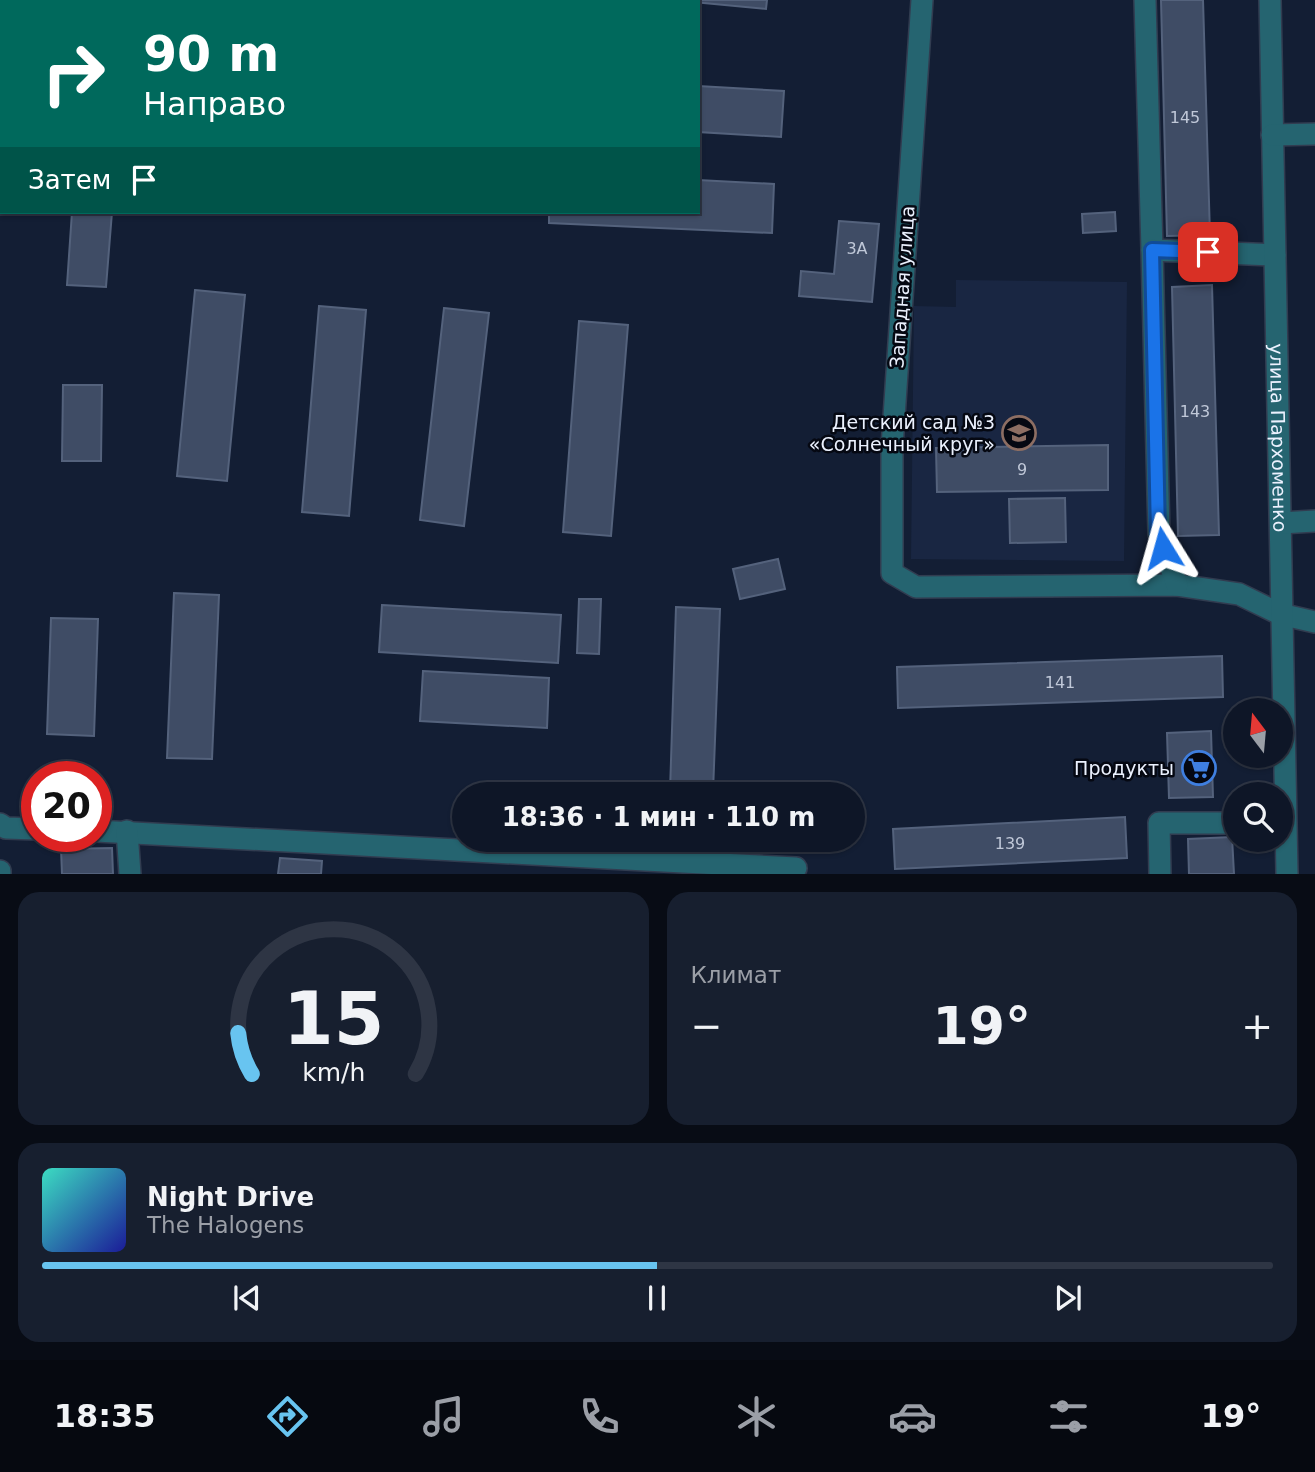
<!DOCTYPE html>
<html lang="ru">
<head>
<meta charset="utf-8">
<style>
  body { margin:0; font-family:"DejaVu Sans",sans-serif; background:#171f2f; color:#f1f3f6; height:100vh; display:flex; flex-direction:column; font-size:26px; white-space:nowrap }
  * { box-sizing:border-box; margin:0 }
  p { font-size:23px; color:#9b9fa7 }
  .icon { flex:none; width:38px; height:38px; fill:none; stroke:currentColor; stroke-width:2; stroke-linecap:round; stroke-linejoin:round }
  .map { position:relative; height:874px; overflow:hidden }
  .details { display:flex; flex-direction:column; gap:18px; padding:18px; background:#080c15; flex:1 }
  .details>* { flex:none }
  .top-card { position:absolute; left:0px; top:0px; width:700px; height:214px; box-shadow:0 2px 5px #0004,0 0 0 2px #2e3544; background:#00695c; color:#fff; overflow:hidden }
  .needle { width:46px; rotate:344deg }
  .fabs { position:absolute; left:1223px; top:698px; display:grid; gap:14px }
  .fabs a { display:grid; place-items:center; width:70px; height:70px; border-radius:50%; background:#0e1627; box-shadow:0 2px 5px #0004,0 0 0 2px #2e3544; font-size:35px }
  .speed { position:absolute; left:21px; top:761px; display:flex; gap:14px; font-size:35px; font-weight:700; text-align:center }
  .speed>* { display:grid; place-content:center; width:91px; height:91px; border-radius:50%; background:#0e1627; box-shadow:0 2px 5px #0004,0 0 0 2px #2e3544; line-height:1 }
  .speed .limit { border:10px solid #d22; background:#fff; color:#111 }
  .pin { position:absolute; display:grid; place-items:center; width:60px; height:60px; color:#fff; margin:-30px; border-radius:14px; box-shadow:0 4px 10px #0006 }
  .me { position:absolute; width:77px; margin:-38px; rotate:352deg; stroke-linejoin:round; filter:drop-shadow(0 0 5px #0008) }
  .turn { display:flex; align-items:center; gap:24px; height:147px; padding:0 28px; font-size:32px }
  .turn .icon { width:91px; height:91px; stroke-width:2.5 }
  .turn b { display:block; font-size:49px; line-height:60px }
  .then { display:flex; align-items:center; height:66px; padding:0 28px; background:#0003; gap:14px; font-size:26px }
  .big { font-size:52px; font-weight:800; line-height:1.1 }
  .details .widget { flex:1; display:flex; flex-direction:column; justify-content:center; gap:10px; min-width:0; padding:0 24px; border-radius:21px; background:#171f2f }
  .details .dial { align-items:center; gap:0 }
  .dial svg { height:182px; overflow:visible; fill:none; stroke:#2e3544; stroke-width:7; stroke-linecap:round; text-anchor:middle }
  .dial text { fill:#f1f3f6; stroke:none }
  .song { display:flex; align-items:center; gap:21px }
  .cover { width:84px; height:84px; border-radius:10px; background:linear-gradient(135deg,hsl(170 70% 55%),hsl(240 70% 35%)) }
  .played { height:7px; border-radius:4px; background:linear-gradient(90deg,#68c4f0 50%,#2e3544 50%) }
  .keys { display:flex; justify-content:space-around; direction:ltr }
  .heat { display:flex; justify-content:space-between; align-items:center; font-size:38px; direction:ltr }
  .details .tiles { flex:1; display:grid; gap:18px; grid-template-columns:1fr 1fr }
  .widget:last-child { grid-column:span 2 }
  .trip { position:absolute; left:452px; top:782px; width:413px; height:70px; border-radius:35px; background:#0e1627; box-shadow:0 2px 5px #0004,0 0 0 2px #2e3544; font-weight:800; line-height:70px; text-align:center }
  .dock { display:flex; height:112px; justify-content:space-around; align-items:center; background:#060910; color:#9b9fa7 }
  .dock .icon { width:49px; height:49px }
  .dock .selected { color:#68c4f0 }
  .dock b { font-size:32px; color:#f1f3f6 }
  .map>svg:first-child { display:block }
  .built { fill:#192642 }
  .building { fill:#3f4c65; stroke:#54627c; stroke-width:2 }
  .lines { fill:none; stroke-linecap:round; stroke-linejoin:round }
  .minor-casing { stroke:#313c50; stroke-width:24 }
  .minor { stroke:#256470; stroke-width:21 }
  .route-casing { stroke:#114b97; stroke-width:18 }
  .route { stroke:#1a73e8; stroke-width:12 }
  .labels { text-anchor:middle; stroke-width:5; stroke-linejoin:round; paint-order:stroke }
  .number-label { font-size:16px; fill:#c0c8d8 }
  .street-label { font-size:19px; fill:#ebf1fe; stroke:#050812 }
  .poi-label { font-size:19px; fill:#ebf1fe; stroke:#050812; text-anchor:end }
</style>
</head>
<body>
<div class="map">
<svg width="1315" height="874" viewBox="0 0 1315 874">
  <rect width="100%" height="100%" fill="#131e34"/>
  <!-- built -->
  <path class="built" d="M956,280l171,2 -3,279 -213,-2 3,-253 42,1z"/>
  <!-- building -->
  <g class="building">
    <path d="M203,0h154l-155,2z"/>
    <path d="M672,0h95l-1,9z"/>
    <path d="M1161,0h42l7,235 -43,1z"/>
    <path d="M698,86l86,5 -3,46 -83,-5z"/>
    <path d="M698,180l76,4 -2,49 -223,-10v-11h149z"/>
    <path d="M72,212h40l-6,75 -39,-2z"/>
    <path d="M1115,212l1,19 -33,2 -1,-19z"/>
    <path d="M839,221l40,3 -7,78 -73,-6 2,-25 33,3z"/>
    <path d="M1212,285l7,250 -41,1 -6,-249z"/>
    <path d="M195,290l50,5 -18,186 -50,-5z"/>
    <path d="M319,306l47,4 -17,206 -47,-4z"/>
    <path d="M444,308l45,5 -25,213 -44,-6z"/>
    <path d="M579,321l49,4 -17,211 -48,-4z"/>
    <path d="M63,385h39l-1,76h-39z"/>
    <path d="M1108,445v45l-171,2 -1,-44z"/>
    <path d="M1065,498l1,44 -56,1 -1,-44z"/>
    <path d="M778,559l7,30 -45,10 -7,-30z"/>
    <path d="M174,593l45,2 -7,164 -45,-1z"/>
    <path d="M579,599h22l-2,55 -22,-1z"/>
    <path d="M382,605l179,10 -3,48 -179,-11z"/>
    <path d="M676,607l44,2 -7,183 -43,-1z"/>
    <path d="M51,618l47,1 -4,117 -47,-2z"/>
    <path d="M1222,656l1,41 -325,11 -1,-41z"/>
    <path d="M423,671l126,7 -2,50 -127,-7z"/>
    <path d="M1211,731l2,66 -44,1 -2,-65z"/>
    <path d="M1125,817l2,41 -232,11 -2,-40z"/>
    <path d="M1232,837l2,37h-45l-1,-35z"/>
    <path d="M112,848l1,26h-51l-1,-25z"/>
    <path d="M280,858l42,3 -1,13h-43z"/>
  </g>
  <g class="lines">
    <!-- minor casing -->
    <g class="minor-casing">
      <g id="minor">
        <path d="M922,0l-30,447v126l24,14 261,-2 62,9 41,20 35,8"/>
        <path d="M1145,0l7,250 123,5"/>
        <path id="s1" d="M1270,0l17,874"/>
        <path d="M1272,135l43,-1"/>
        <path d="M1152,250l7,284 18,51"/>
        <path d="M1281,523l34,-2"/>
        <path d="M0,824l6,4 31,1"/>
        <path d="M96,831l700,37"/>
        <path d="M127,831l3,43"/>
        <path d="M0,871v3"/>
        <path d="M1160,874l-1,-51h77"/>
      </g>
    </g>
    <!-- minor -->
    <use href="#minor" class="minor"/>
  </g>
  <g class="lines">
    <!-- route casing -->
    <g class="route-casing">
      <path id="route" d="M1163,548l-5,-14 -6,-284 56,2"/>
    </g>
    <!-- route -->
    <use href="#route" class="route"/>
  </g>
  <!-- icons -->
  <defs>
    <g id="school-ring" transform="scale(1.75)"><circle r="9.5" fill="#050812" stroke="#8d6e63" stroke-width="1.5"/><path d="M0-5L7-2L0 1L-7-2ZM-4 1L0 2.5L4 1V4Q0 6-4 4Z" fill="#8d6e63"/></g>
    <g id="supermarket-ring" transform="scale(1.75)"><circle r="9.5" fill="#050812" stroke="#3f7fe0" stroke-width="1.5"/><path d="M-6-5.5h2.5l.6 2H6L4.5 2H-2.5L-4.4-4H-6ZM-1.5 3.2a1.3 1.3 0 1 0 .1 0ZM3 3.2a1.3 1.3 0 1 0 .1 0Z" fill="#3f7fe0"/></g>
  </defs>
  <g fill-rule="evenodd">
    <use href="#school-ring" x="1019" y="433"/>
    <use href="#supermarket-ring" x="1199" y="768"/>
  </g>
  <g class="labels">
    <!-- number labels -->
    <g class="number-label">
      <text x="1185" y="123">145</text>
      <text x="857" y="254">3А</text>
      <text x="1195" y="417">143</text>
      <text x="1022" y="475">9</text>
      <text x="1060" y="688">141</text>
      <text x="1010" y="849">139</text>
    </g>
    <!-- street labels -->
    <g class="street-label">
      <text transform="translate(902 287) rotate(-86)" y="7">Западная улица</text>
      <text dy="7" stroke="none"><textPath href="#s1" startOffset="438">улица Пархоменко</textPath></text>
    </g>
    <!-- poi labels -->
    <g class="poi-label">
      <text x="995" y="429">Детский сад №3<tspan x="995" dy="22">«Солнечный круг»</tspan></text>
      <text x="1174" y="775">Продукты</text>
    </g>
  </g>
</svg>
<div class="fabs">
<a><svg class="needle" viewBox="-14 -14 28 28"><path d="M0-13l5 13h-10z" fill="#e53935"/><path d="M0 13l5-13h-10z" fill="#9b9fa7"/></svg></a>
<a><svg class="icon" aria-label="search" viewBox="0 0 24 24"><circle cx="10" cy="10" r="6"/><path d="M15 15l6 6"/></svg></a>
</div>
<div class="speed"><div class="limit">20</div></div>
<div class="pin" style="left:1208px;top:252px;background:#d93025"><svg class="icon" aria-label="arrive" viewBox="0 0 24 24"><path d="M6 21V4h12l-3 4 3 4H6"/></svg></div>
<svg class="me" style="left:1163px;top:548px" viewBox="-20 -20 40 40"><path d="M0-17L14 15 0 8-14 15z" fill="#1a73e8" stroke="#fff" stroke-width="4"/></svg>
<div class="trip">18:36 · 1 мин · 110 m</div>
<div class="top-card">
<div class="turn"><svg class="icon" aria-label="right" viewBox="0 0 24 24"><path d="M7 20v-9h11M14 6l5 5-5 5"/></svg><div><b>90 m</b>Направо</div></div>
<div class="then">Затем<svg class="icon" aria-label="arrive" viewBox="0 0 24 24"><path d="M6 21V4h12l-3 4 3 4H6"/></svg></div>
</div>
</div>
<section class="details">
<div class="tiles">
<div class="widget dial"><svg viewBox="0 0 100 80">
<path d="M14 69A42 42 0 1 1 86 69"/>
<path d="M14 69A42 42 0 0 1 8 51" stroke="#68c4f0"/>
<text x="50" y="56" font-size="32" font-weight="700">15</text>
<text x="50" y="72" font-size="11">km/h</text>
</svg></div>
<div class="widget"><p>Климат</p>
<div class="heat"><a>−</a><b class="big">19°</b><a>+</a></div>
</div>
<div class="widget">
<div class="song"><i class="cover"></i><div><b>Night Drive</b><p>The Halogens</p></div></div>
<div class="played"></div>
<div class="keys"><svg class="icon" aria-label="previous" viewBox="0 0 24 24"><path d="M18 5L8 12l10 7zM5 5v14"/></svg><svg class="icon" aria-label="pause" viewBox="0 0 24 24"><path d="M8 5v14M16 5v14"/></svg><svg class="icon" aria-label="next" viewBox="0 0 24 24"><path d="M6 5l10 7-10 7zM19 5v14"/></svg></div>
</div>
</div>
</section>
<nav class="dock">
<b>18:35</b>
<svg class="icon selected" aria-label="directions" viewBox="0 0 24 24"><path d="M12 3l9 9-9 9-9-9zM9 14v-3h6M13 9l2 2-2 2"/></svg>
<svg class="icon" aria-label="music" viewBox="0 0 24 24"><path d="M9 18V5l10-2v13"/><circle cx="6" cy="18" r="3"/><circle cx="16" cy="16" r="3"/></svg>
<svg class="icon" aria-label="phone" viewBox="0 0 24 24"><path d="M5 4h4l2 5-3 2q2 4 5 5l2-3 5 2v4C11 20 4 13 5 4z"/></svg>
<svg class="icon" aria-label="climate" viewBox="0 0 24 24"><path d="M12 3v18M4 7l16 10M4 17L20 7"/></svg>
<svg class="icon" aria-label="car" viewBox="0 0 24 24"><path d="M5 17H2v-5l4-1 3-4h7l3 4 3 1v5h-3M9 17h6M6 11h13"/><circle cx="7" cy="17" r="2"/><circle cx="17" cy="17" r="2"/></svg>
<svg class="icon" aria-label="filters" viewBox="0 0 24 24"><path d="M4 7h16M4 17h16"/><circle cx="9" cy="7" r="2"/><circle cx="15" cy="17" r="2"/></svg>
<b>19°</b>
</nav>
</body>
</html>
